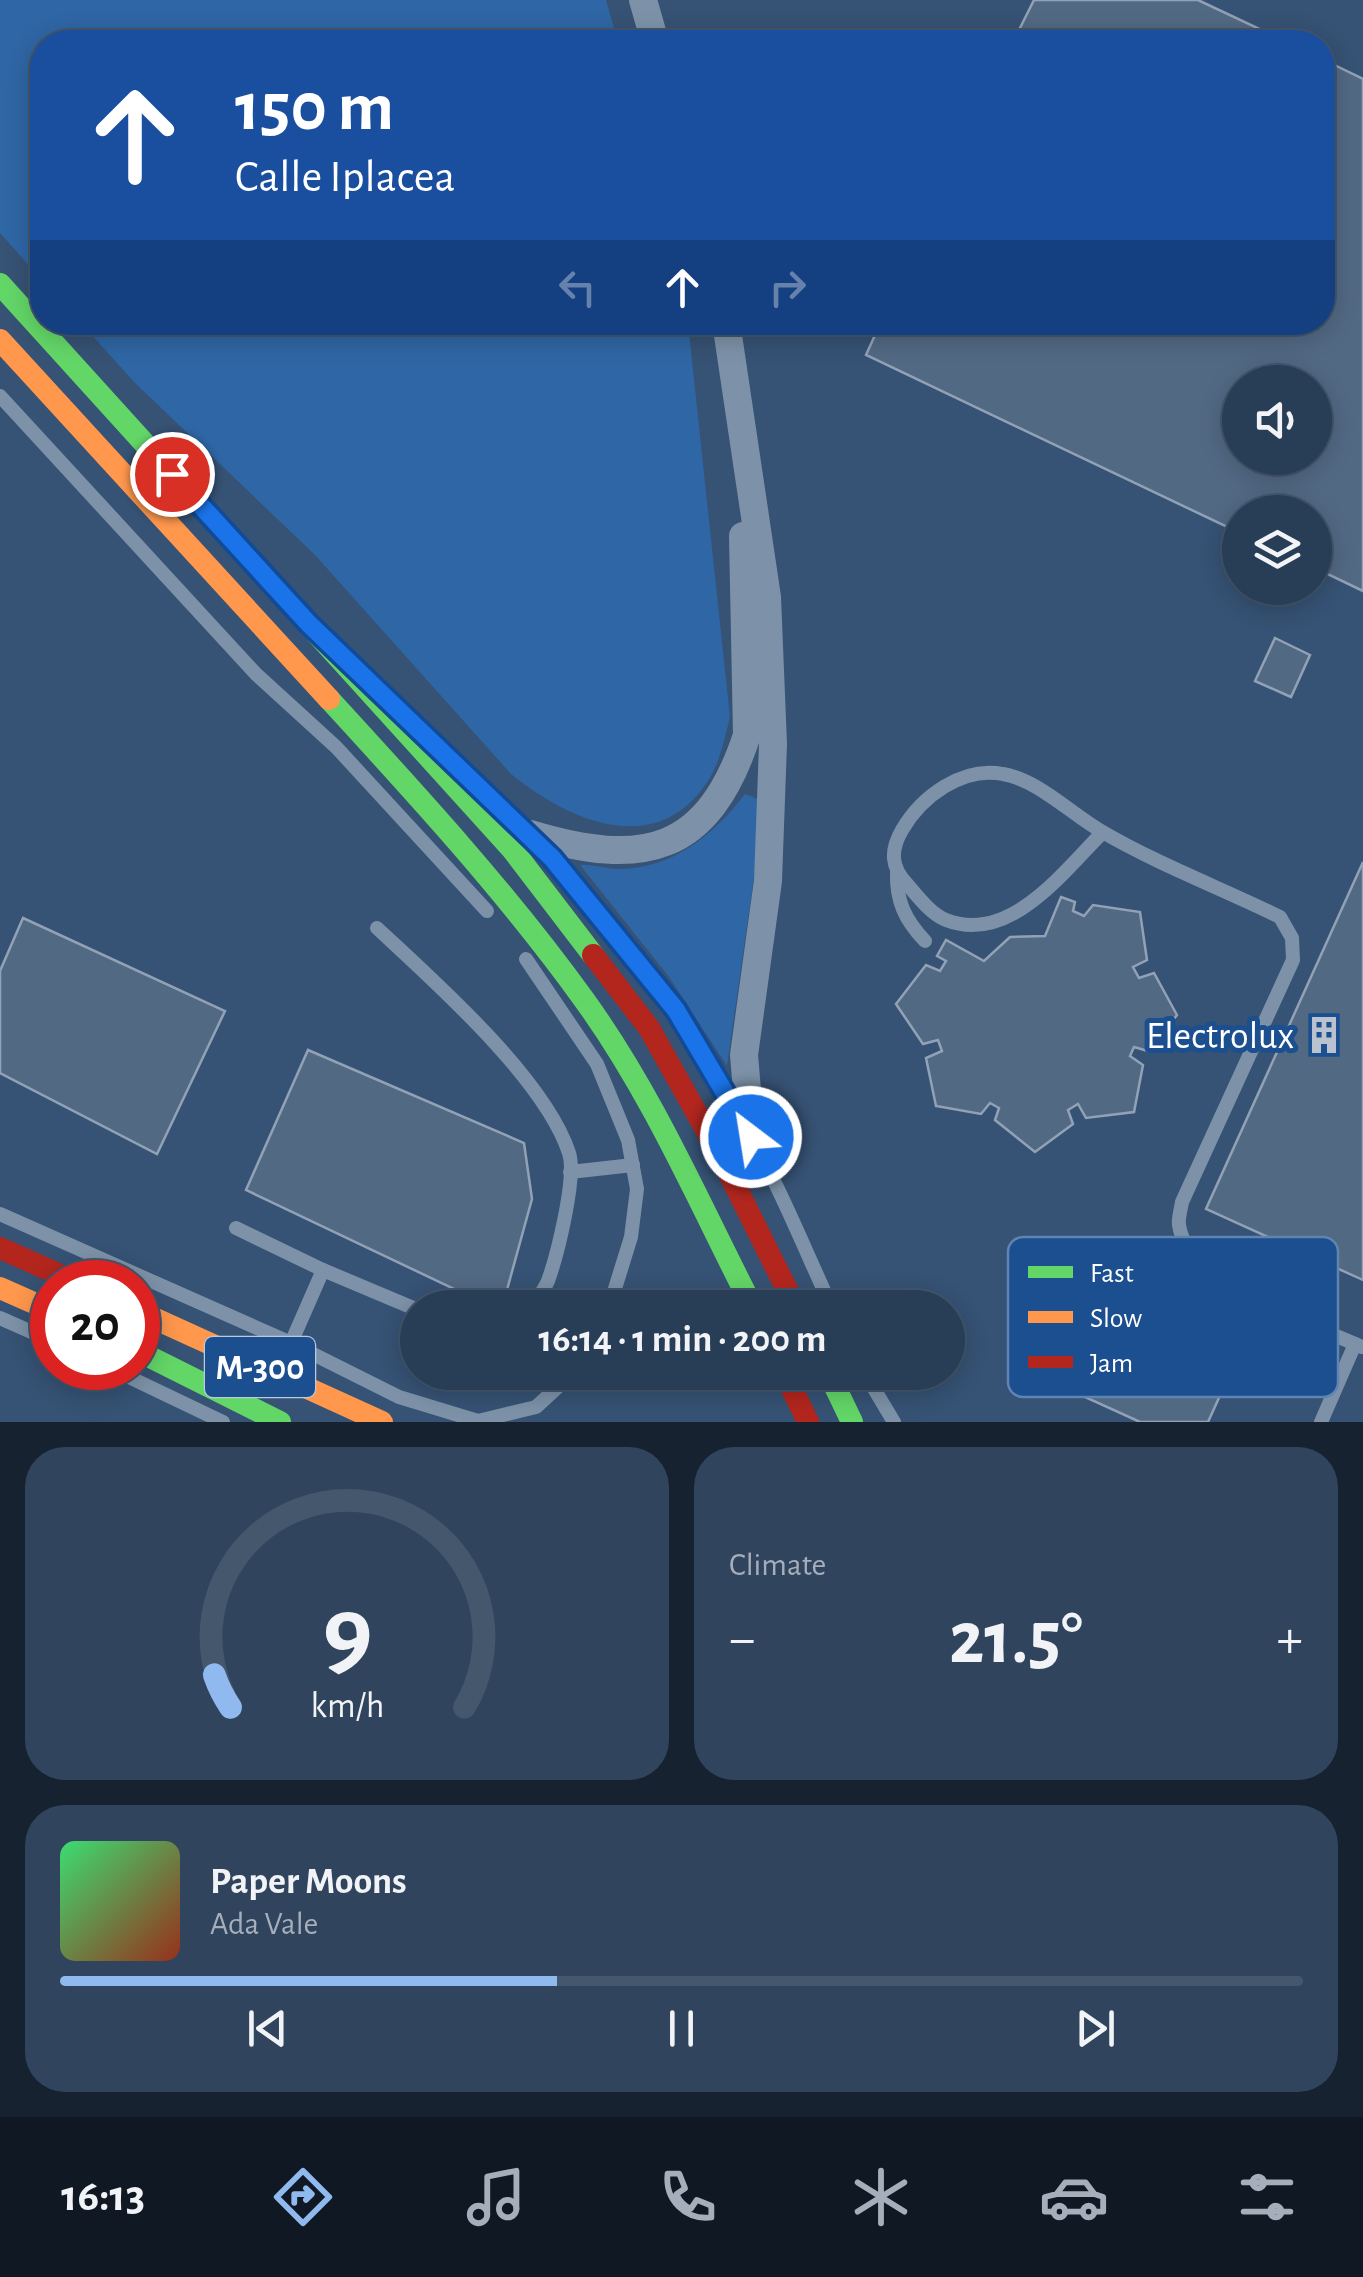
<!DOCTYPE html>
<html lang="en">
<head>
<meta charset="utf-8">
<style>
  body { margin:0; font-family:"Alegreya Sans",sans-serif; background:#30455d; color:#f1f3f6; height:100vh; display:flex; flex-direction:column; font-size:38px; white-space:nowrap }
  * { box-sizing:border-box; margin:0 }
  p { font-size:32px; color:#a5aeba }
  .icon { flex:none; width:55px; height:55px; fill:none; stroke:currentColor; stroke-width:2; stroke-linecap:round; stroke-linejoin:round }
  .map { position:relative; height:1422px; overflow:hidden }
  .side { display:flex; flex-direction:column; gap:25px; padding:25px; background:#162230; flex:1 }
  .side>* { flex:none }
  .banner { position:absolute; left:30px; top:30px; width:1305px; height:305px; border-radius:40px; box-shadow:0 5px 25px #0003,0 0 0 2px #44576d; background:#1a4fa0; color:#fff; overflow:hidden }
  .fabs { position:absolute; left:1222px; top:365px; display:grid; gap:20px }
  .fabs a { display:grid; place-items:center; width:110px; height:110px; border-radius:50%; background:#283e57; box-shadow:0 5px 25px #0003,0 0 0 2px #44576d; font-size:50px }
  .speed { position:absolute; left:30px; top:1260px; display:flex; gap:20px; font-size:50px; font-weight:700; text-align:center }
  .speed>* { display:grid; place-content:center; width:130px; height:130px; border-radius:50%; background:#283e57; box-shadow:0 5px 25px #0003,0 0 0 2px #44576d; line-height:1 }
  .speed .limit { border:15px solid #d22; background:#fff; color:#111 }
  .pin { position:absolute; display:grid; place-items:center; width:85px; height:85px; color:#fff; margin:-42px; border:5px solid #fff; border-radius:50%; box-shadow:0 2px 10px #0007 }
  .me { position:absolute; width:110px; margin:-55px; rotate:329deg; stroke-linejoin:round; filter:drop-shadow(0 0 8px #0008) }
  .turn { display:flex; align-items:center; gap:35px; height:210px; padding:0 40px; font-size:45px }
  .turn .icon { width:130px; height:130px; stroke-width:2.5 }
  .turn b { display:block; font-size:70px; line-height:85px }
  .lanes { display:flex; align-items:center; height:95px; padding:0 40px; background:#0003; justify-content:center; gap:50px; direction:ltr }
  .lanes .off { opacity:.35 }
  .big { font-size:75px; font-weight:700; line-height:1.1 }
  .side .card { flex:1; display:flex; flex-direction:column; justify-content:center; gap:15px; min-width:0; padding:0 35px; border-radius:40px; background:#30455d }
  .side .dial { align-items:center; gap:0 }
  .dial svg { height:260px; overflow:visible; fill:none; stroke:#44576d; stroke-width:7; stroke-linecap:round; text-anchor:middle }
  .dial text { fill:#f1f3f6; stroke:none }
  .song { display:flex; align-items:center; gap:30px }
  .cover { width:120px; height:120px; border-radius:15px; background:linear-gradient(135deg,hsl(140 70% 55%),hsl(10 70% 35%)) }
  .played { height:10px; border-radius:5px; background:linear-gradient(90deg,#90b9f0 40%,#44576d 40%) }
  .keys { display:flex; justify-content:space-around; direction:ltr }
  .heat { display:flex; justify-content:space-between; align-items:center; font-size:55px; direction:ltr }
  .side .tiles { flex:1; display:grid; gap:25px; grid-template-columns:1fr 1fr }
  .card:last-child { grid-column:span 2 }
  .trip { position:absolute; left:400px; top:1290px; width:565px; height:100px; border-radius:50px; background:#283e57; box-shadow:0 5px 25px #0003,0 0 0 2px #44576d; font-weight:700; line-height:100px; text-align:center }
  .dock { display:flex; height:160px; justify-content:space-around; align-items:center; background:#101923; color:#a5aeba }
  .dock .icon { width:70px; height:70px }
  .dock .on { color:#90b9f0 }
  .dock b { font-size:45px; color:#f1f3f6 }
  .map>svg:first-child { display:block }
  .green { fill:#2f66a5 }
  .building { fill:#526984; stroke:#92a2b6; stroke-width:2.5; fill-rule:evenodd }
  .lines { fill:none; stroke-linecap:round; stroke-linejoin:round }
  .lane { stroke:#7d92a8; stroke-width:14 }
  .street { stroke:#7d92a8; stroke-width:28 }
  .fast { stroke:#63d668; stroke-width:22 }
  .slow { stroke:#ff974d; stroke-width:22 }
  .jam { stroke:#b3261e; stroke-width:22 }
  .route-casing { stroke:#114b97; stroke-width:25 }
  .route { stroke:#1a73e8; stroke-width:18 }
  .labels { text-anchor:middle; stroke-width:10; stroke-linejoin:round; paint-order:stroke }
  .shield { fill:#1b4f8f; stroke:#bbcadd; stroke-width:2.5 }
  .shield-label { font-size:35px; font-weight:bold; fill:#fff }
  .poi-label { font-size:38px; fill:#fff; stroke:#1b4f8f; text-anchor:end }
  .key { fill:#1b4f8f; stroke:#5f84b1; stroke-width:2.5 }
  .key-label { font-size:28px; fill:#fff }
</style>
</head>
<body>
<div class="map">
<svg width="1363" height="1422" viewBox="0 0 1363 1422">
  <rect width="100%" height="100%" fill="#365274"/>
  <!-- green -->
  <g class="green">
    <path d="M0,0h606l12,42h-576v238l-42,-47z"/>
    <path d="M81,323h607l42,394c-5,20 -9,41 -19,59 -50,85 -140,47 -200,-2l-196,-219 -180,-172z"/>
    <path d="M745,794l16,6 -4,56 -30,210 -58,-89 -89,-112c11,-1 26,4 39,4 55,-1 94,-34 126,-75z"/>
  </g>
  <!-- building -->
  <g class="building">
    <path d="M1034,0h164l89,42h-274z"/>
    <path d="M1322,59l41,20v512l-48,-23v-56h-75v21l-374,-178 15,-33h441zM1240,382h75v76h-75z"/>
    <path d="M1275,638l35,17 -19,42 -36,-16z"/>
    <path d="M1363,862v418l-157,-71z"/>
    <path d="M1061,897l14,5 -2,9 11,5 9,-11 47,7 7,48 -14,7 6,11 15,-5 23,42 -29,36 -14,-4 -4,9 13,9 -9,47 -48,6 -8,-14 -10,6 5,14 -38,28 -40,-32 4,-12 -9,-5 -9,11 -45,-8 -10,-48 16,-7 -4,-11 -15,4 -27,-40 30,-39 14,6 6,-10 -9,-5 9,-16 38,21 26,-24 35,-1z"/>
    <path d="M23,918l202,93 -68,143 -157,-81v-102z"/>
    <path d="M308,1050l216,93 8,56 -30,109h-8l-248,-118z"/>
    <path d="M1062,1279l175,79 -29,64h-68l-119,-54z"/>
  </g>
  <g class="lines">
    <!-- lane -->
    <g class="lane">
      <path d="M0,396l256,278 80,73 151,164"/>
      <path d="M491,797c104,98 191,213 259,338 31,55 55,115 82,173"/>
      <path d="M1103,832c-39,39 -93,113 -157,88 -15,-6 -28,-23 -39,-36 -16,-17 -17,-33 -5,-54 19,-33 60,-64 101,-56 35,6 67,39 98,57 56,33 120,57 179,86l12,21 1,22 -111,242c-1,7 -4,16 -3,23 9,61 127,97 176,119"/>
      <path d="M897,872c-1,29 8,48 28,69"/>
      <path d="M377,928c58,54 168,151 192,225 8,24 -12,103 -21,128 -4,9 -11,18 -16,27"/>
      <path d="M526,959l71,105 31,76 9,49 -6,48 -22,71"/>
      <path d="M570,1172l63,-7"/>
      <path d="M0,1214l291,129 108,54 79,24 58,-14 38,-35"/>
      <path d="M236,1228l87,42"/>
      <path d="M0,1318l52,23"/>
      <path d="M291,1343l32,-73 95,40"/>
      <path d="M110,1368l113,54"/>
      <path d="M864,1372l30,50"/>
      <path d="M1321,1422l34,-78 7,3"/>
    </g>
    <!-- street -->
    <g class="street">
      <path d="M643,0l12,42"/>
      <path d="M726,322l41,275 6,147 -5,137 -24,174 7,82"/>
      <path d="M530,834c113,34 178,20 217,-99l-4,-199"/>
    </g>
    <!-- fast -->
    <g class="fast">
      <path d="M0,284l512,565 81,106"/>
      <path d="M329,699c89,97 179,195 256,302 68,94 115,204 168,307"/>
      <path d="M138,1351l142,71"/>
      <path d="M828,1372l24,50"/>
    </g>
    <!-- slow -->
    <g class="slow">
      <path d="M0,340l329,359"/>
      <path d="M0,1288l52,23"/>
      <path d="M138,1311l244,111"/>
    </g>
    <!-- jam -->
    <g class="jam">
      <path d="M593,955l56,73 71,127 76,153"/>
      <path d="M0,1248l76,34"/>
      <path d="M784,1372l24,50"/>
    </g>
  </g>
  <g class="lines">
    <!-- route casing -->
    <g class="route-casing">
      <path id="route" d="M172,474l137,150 243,234 124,152 75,127"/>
    </g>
    <!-- route -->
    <use href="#route" class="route"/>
  </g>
  <!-- icons -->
  <defs>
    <g id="building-bare" transform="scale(3)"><path d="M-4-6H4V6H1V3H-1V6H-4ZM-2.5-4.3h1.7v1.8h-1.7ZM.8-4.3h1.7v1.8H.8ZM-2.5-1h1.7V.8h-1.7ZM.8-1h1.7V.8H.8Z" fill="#b9c2ce" stroke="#1b4f8f" stroke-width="2.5" paint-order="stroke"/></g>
  </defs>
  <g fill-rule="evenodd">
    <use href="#building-bare" x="1324" y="1035"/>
  </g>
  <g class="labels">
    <!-- shield labels -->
    <rect class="shield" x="205" y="1337" width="110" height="60" rx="8"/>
    <g class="shield-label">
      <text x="260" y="1379">M-300</text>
    </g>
    <!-- poi labels -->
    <g class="poi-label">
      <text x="1294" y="1048">Electrolux</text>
    </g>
  </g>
  <!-- legend -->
  <rect x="1008" y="1237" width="330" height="160" rx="15" class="key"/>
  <rect x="1028" y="1266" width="45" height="12" fill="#63d668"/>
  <rect x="1028" y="1311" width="45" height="12" fill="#ff974d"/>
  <rect x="1028" y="1356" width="45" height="12" fill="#b3261e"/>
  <g class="key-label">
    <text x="1090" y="1282">Fast</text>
    <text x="1090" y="1327">Slow</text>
    <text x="1090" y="1372">Jam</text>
  </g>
</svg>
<div class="fabs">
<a><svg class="icon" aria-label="sound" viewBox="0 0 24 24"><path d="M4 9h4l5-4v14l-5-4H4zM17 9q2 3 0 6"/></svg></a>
<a><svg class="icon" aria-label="layers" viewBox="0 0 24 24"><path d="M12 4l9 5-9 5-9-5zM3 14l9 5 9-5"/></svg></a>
</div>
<div class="speed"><div class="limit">20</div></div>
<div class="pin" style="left:172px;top:474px;background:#d93025"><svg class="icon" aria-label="arrive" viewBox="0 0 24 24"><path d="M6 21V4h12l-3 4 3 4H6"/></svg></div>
<svg class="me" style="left:751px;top:1137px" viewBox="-20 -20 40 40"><circle r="17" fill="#1a73e8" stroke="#fff" stroke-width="3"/><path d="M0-11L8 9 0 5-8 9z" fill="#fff"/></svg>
<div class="trip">16:14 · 1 min · 200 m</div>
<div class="banner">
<div class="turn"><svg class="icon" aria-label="ahead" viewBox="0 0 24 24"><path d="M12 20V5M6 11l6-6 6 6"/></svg><div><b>150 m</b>Calle Iplacea</div></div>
<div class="lanes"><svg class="icon off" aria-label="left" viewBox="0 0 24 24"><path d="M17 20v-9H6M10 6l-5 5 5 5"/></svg><svg class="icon" aria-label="ahead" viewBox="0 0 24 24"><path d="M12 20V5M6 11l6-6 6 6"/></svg><svg class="icon off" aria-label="right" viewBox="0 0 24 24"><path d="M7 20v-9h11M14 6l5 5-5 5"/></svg></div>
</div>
</div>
<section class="side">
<div class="tiles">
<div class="card dial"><svg viewBox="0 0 100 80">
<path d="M14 69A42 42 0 1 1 86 69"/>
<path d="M14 69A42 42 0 0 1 9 59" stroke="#90b9f0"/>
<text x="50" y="56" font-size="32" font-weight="700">9</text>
<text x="50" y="72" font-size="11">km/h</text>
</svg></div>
<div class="card"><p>Climate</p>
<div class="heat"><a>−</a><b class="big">21.5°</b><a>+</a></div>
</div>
<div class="card">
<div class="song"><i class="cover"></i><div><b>Paper Moons</b><p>Ada Vale</p></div></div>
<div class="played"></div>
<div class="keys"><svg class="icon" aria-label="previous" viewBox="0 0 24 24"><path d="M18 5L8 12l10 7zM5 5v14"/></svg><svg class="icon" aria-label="pause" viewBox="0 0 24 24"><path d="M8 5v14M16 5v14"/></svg><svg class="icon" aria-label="next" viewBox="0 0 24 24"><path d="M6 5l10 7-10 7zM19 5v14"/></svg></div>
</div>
</div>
</section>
<nav class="dock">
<b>16:13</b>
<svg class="icon on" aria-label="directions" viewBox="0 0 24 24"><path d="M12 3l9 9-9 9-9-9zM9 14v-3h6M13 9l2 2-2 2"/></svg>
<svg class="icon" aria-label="music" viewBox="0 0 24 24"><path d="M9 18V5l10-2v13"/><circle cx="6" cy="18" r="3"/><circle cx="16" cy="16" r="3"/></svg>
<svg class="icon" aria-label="phone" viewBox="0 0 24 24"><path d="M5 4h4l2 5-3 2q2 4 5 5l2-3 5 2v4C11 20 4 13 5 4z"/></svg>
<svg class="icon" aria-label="climate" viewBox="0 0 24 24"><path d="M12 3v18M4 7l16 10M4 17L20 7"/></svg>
<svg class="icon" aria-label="car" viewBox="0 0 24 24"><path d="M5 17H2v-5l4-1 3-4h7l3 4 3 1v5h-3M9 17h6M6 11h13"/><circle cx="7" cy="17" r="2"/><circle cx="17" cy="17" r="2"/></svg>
<svg class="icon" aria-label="filters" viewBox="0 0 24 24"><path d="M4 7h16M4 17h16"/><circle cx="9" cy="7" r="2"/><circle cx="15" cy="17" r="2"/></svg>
</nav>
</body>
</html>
